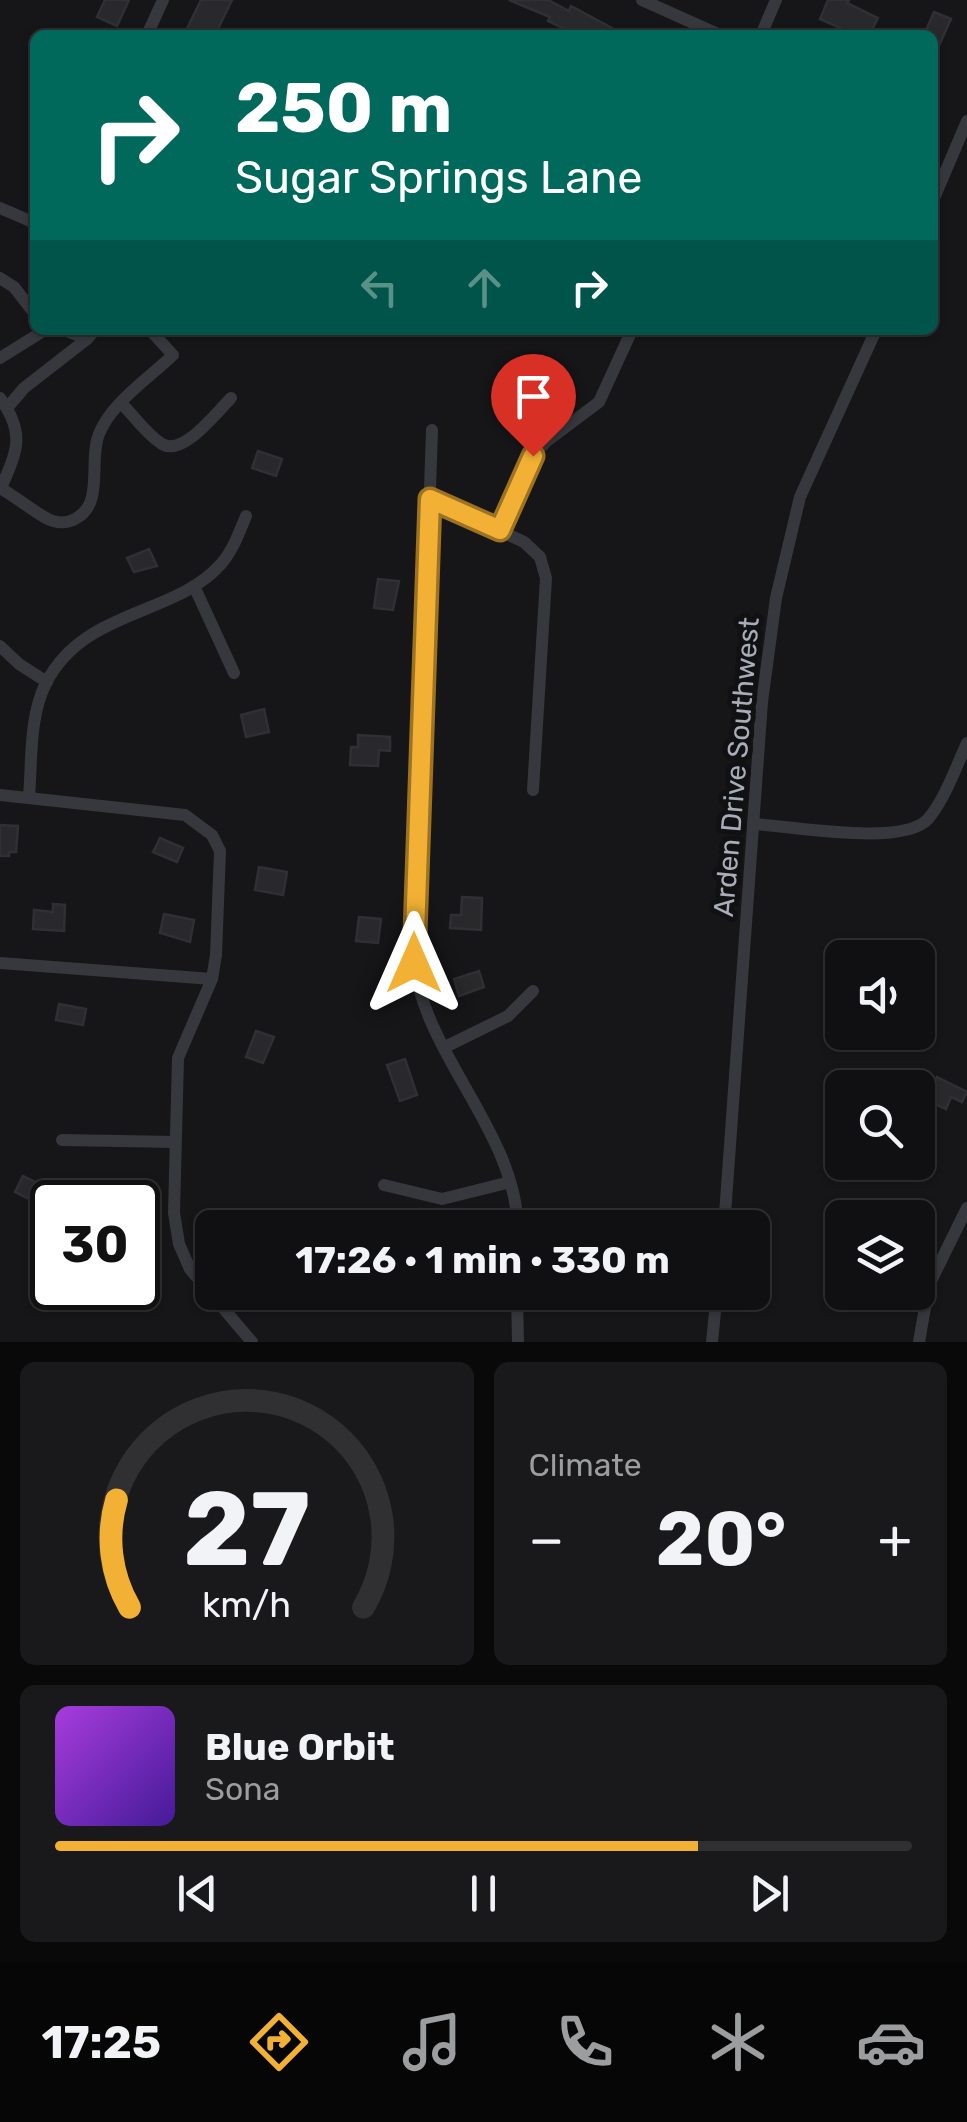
<!DOCTYPE html>
<html lang="en">
<head>
<meta charset="utf-8">
<style>
  body { margin:0; font-family:Rubik,sans-serif; background:#19191b; color:#f1f3f6; height:100vh; display:flex; flex-direction:column; font-size:38px; white-space:nowrap }
  * { box-sizing:border-box; margin:0 }
  p { font-size:32px; color:#9c9d9f }
  .icon { flex:none; width:55px; height:55px; fill:none; stroke:currentColor; stroke-width:2; stroke-linecap:round; stroke-linejoin:round }
  .map { position:relative; height:1342px; overflow:hidden }
  .drawer { display:flex; flex-direction:column; gap:20px; padding:20px; background:#09090a; flex:1 }
  .drawer>* { flex:none }
  .hud { position:absolute; left:30px; top:30px; width:908px; height:305px; border-radius:15px; box-shadow:0 2px 8px #0004,0 0 0 2px #303032; background:#00695c; color:#fff; overflow:hidden }
  .fabs { position:absolute; left:825px; top:940px; display:grid; gap:20px }
  .fabs a { display:grid; place-items:center; width:110px; height:110px; border-radius:15px; background:#101012; box-shadow:0 2px 8px #0004,0 0 0 2px #303032; font-size:50px }
  .speed { position:absolute; left:30px; top:1180px; display:flex; gap:20px; font-size:50px; font-weight:700; text-align:center }
  .speed>* { display:grid; place-content:center; width:130px; height:130px; border-radius:50%; background:#101012; box-shadow:0 2px 8px #0004,0 0 0 2px #303032; line-height:1 }
  .speed .limit { border:5px solid #111; border-radius:15px; background:#fff; color:#111 }
  .pin { position:absolute; display:grid; place-items:center; width:85px; height:85px; color:#fff; margin:-102px -42px; border-radius:50% 50% 50% 0; rotate:-45deg; box-shadow:0 0 10px #0007 }
  .pin .icon { rotate:45deg }
  .me { position:absolute; width:110px; margin:-55px; rotate:0deg; stroke-linejoin:round; filter:drop-shadow(0 0 8px #0008) }
  .turn { display:flex; align-items:center; gap:35px; height:210px; padding:0 40px; font-size:45px }
  .turn .icon { width:130px; height:130px; stroke-width:2.5 }
  .turn b { display:block; font-size:70px; line-height:85px }
  .lanes { display:flex; align-items:center; height:95px; padding:0 40px; background:#0003; justify-content:center; gap:50px; direction:ltr }
  .lanes .off { opacity:.35 }
  .big { font-size:75px; font-weight:700; line-height:1.1 }
  .drawer .tile { flex:1; display:flex; flex-direction:column; justify-content:center; gap:15px; min-width:0; padding:0 35px; border-radius:15px; background:#19191b }
  .drawer .dial { align-items:center; gap:0 }
  .dial svg { height:260px; overflow:visible; fill:none; stroke:#303032; stroke-width:7; stroke-linecap:round; text-anchor:middle }
  .dial text { fill:#f1f3f6; stroke:none }
  .song { display:flex; align-items:center; gap:30px }
  .cover { width:120px; height:120px; border-radius:15px; background:linear-gradient(135deg,hsl(280 70% 55%),hsl(260 70% 35%)) }
  .played { height:10px; border-radius:5px; background:linear-gradient(90deg,#f2b134 75%,#303032 75%) }
  .keys { display:flex; justify-content:space-around; direction:ltr }
  .heat { display:flex; justify-content:space-between; align-items:center; font-size:55px; direction:ltr }
  .drawer .tiles { flex:1; display:grid; gap:20px; grid-template-columns:1fr 1fr }
  .tile:last-child { grid-column:span 2 }
  .trip { position:absolute; left:195px; top:1210px; width:575px; height:100px; border-radius:15px; background:#101012; box-shadow:0 2px 8px #0004,0 0 0 2px #303032; font-weight:700; line-height:100px; text-align:center }
  .menu { display:flex; height:160px; justify-content:space-around; align-items:center; background:#060607; color:#9c9d9f }
  .menu .icon { width:70px; height:70px }
  .menu .current { color:#f2b134 }
  .menu b { font-size:45px; color:#f1f3f6 }
  .map>svg:first-child { display:block }
  .building { fill:#29292c; stroke:#303034; stroke-width:2.5 }
  .lines { fill:none; stroke-linecap:round; stroke-linejoin:round }
  .minor { stroke:#37383d; stroke-width:12 }
  .route-casing { stroke:#9d7322; stroke-width:25 }
  .route { stroke:#f2b134; stroke-width:18 }
  .labels { text-anchor:middle; stroke-width:10; stroke-linejoin:round; paint-order:stroke }
  .street-label { font-size:28px; fill:#a8adb8; stroke:#111113 }
</style>
</head>
<body>
<div class="map">
<svg width="967" height="1342" viewBox="0 0 967 1342">
  <rect width="100%" height="100%" fill="#161618"/>
  <!-- building -->
  <g class="building">
    <path d="M105,0h24l-12,26 -20,-9z"/>
    <path d="M201,0h31l-17,35h-31z"/>
    <path d="M509,0h39l21,11 2,-5 54,29h-48l-29,-14 2,-4z"/>
    <path d="M828,0h21l-2,3 31,15 -9,17h-13l-36,-16z"/>
    <path d="M934,12l17,7 -19,42v-26h-8z"/>
    <path d="M258,451l24,8 -6,17 -24,-8z"/>
    <path d="M149,549l8,17 -23,6 -7,-14z"/>
    <path d="M378,579l21,2 -6,29 -19,-2z"/>
    <path d="M264,709l5,23 -23,5 -5,-22z"/>
    <path d="M358,735l32,2v14l-11,-1 -1,16 -28,-1 1,-18h7z"/>
    <path d="M0,825l18,1 -2,26h-7v4h-9z"/>
    <path d="M160,838l23,10 -6,14 -24,-10z"/>
    <path d="M259,867l28,5 -4,23 -28,-5z"/>
    <path d="M462,897l20,1 -1,32 -31,-2 1,-13h10z"/>
    <path d="M53,904l12,1 -1,26 -31,-2 1,-19 19,2z"/>
    <path d="M164,914l30,6 -4,22 -30,-9z"/>
    <path d="M359,917l22,2 -3,24 -22,-2z"/>
    <path d="M479,971l5,16 -25,9 -5,-17z"/>
    <path d="M59,1004l27,5 -3,16 -27,-5z"/>
    <path d="M256,1031l18,6 -11,26 -17,-6z"/>
    <path d="M405,1059l12,36 -17,6 -13,-36z"/>
    <path d="M937,1077l30,15 -5,10 -11,-5 -5,12 -20,-9z"/>
    <path d="M23,1176l37,18 -4,8 -4,4 -7,-4 -2,4 -28,-14z"/>
  </g>
  <g class="lines">
    <!-- minor -->
    <g class="minor">
      <path d="M642,0l78,35"/>
      <path d="M147,35l16,-35"/>
      <path d="M761,35l15,-35"/>
      <path d="M932,203l35,-82"/>
      <path d="M0,208l35,15"/>
      <path d="M0,278l14,9 21,27"/>
      <path d="M64,330l23,9 8,-9"/>
      <path d="M0,358l45,-28"/>
      <path d="M0,398c26,36 17,53 1,90"/>
      <path d="M122,404c12,12 25,31 40,40 21,13 55,-32 69,-46"/>
      <path d="M7,408l17,-20 63,-49"/>
      <path d="M432,430l-18,533c12,94 101,168 104,265"/>
      <path d="M0,488c16,9 30,21 46,30 9,5 20,6 29,1 30,-15 13,-58 24,-85 12,-31 50,-56 74,-79l-23,-25"/>
      <path d="M430,499l94,43 16,15 6,21 -13,212"/>
      <path d="M500,530l33,-75 14,-14 52,-39 33,-72"/>
      <path d="M194,586l40,87"/>
      <path d="M0,646l19,18 28,18"/>
      <path d="M0,795l185,20 27,20 8,16 -4,104 -4,24 -34,79 -4,155 5,31 11,25 62,73"/>
      <path d="M29,797c3,-37 0,-80 17,-114 39,-75 128,-66 175,-119 12,-14 18,-31 25,-48"/>
      <path d="M753,824c39,2 150,23 175,-5 17,-20 28,-52 39,-76"/>
      <path d="M0,963l212,16"/>
      <path d="M445,1047l63,-31 25,-25"/>
      <path d="M62,1140l113,2"/>
      <path d="M384,1185l58,14 68,-17"/>
      <path d="M724,1228l38,-526 14,-104 24,-101 76,-167"/>
      <path d="M517,1292l1,50"/>
      <path d="M712,1342l5,-50"/>
      <path d="M919,1342l10,-57 38,-77"/>
    </g>
  </g>
  <g class="lines">
    <!-- route casing -->
    <g class="route-casing">
      <path id="route" d="M414,963l16,-464 70,31 33,-74"/>
    </g>
    <!-- route -->
    <use href="#route" class="route"/>
  </g>
  <g class="labels">
    <!-- street labels -->
    <g class="street-label">
      <text transform="translate(736 767) rotate(-85)" y="10">Arden Drive Southwest</text>
    </g>
  </g>
</svg>
<div class="fabs">
<a><svg class="icon" aria-label="sound" viewBox="0 0 24 24"><path d="M4 9h4l5-4v14l-5-4H4zM17 9q2 3 0 6"/></svg></a>
<a><svg class="icon" aria-label="search" viewBox="0 0 24 24"><circle cx="10" cy="10" r="6"/><path d="M15 15l6 6"/></svg></a>
<a><svg class="icon" aria-label="layers" viewBox="0 0 24 24"><path d="M12 4l9 5-9 5-9-5zM3 14l9 5 9-5"/></svg></a>
</div>
<div class="speed"><div class="limit">30</div></div>
<div class="pin" style="left:533px;top:456px;background:#d93025"><svg class="icon" aria-label="arrive" viewBox="0 0 24 24"><path d="M6 21V4h12l-3 4 3 4H6"/></svg></div>
<svg class="me" style="left:414px;top:963px" viewBox="-20 -20 40 40"><path d="M0-17L14 15 0 8-14 15z" fill="#f2b134" stroke="#fff" stroke-width="4"/></svg>
<div class="trip">17:26 · 1 min · 330 m</div>
<div class="hud">
<div class="turn"><svg class="icon" aria-label="right" viewBox="0 0 24 24"><path d="M7 20v-9h11M14 6l5 5-5 5"/></svg><div><b>250 m</b>Sugar Springs Lane</div></div>
<div class="lanes"><svg class="icon off" aria-label="left" viewBox="0 0 24 24"><path d="M17 20v-9H6M10 6l-5 5 5 5"/></svg><svg class="icon off" aria-label="ahead" viewBox="0 0 24 24"><path d="M12 20V5M6 11l6-6 6 6"/></svg><svg class="icon" aria-label="right" viewBox="0 0 24 24"><path d="M7 20v-9h11M14 6l5 5-5 5"/></svg></div>
</div>
</div>
<section class="drawer">
<div class="tiles">
<div class="tile dial"><svg viewBox="0 0 100 80">
<path d="M14 69A42 42 0 1 1 86 69"/>
<path d="M14 69A42 42 0 0 1 10 36" stroke="#f2b134"/>
<text x="50" y="56" font-size="32" font-weight="700">27</text>
<text x="50" y="72" font-size="11">km/h</text>
</svg></div>
<div class="tile"><p>Climate</p>
<div class="heat"><a>−</a><b class="big">20°</b><a>+</a></div>
</div>
<div class="tile">
<div class="song"><i class="cover"></i><div><b>Blue Orbit</b><p>Sona</p></div></div>
<div class="played"></div>
<div class="keys"><svg class="icon" aria-label="previous" viewBox="0 0 24 24"><path d="M18 5L8 12l10 7zM5 5v14"/></svg><svg class="icon" aria-label="pause" viewBox="0 0 24 24"><path d="M8 5v14M16 5v14"/></svg><svg class="icon" aria-label="next" viewBox="0 0 24 24"><path d="M6 5l10 7-10 7zM19 5v14"/></svg></div>
</div>
</div>
</section>
<nav class="menu">
<b>17:25</b>
<svg class="icon current" aria-label="directions" viewBox="0 0 24 24"><path d="M12 3l9 9-9 9-9-9zM9 14v-3h6M13 9l2 2-2 2"/></svg>
<svg class="icon" aria-label="music" viewBox="0 0 24 24"><path d="M9 18V5l10-2v13"/><circle cx="6" cy="18" r="3"/><circle cx="16" cy="16" r="3"/></svg>
<svg class="icon" aria-label="phone" viewBox="0 0 24 24"><path d="M5 4h4l2 5-3 2q2 4 5 5l2-3 5 2v4C11 20 4 13 5 4z"/></svg>
<svg class="icon" aria-label="climate" viewBox="0 0 24 24"><path d="M12 3v18M4 7l16 10M4 17L20 7"/></svg>
<svg class="icon" aria-label="car" viewBox="0 0 24 24"><path d="M5 17H2v-5l4-1 3-4h7l3 4 3 1v5h-3M9 17h6M6 11h13"/><circle cx="7" cy="17" r="2"/><circle cx="17" cy="17" r="2"/></svg>
</nav>
</body>
</html>
